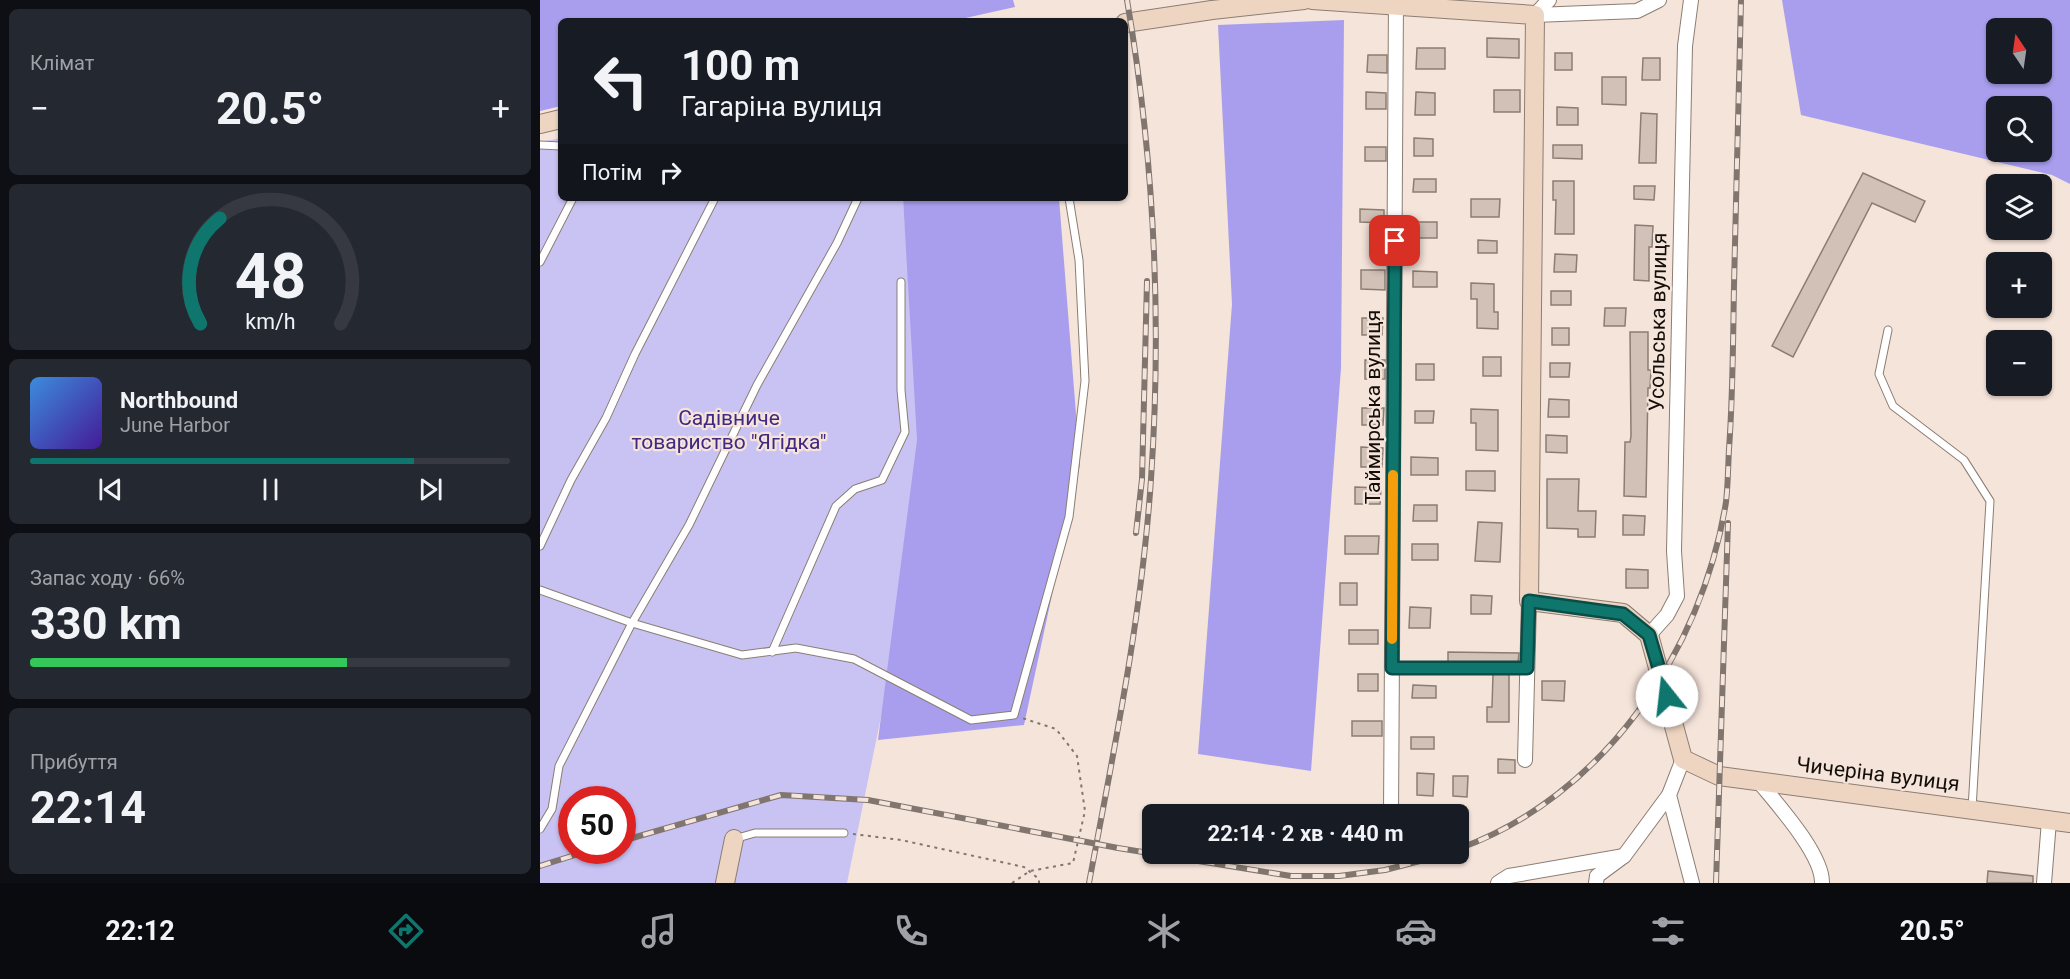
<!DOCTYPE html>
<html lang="uk">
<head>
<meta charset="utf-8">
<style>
  body { margin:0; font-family:Roboto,sans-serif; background:#242831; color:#f1f3f6; height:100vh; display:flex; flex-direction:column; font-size:22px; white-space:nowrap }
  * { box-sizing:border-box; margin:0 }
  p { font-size:20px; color:#9ea1a6 }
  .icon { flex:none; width:33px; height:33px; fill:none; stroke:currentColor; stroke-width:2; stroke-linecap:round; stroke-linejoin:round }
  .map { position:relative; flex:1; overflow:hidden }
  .sheet { display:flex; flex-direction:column; gap:9px; padding:9px; background:#0d0f14; width:540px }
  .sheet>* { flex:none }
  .top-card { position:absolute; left:18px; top:18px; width:570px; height:183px; border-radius:9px; box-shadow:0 2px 4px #0004; background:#171b24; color:#f1f3f6; overflow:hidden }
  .needle { width:39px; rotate:347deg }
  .tools { position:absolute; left:1446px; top:18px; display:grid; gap:12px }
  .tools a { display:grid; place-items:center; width:66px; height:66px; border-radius:9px; background:#171b24; box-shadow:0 2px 4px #0004; font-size:30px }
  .speed { position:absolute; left:18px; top:786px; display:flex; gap:12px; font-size:30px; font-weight:700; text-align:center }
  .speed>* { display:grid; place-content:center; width:78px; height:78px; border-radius:50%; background:#171b24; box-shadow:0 2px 4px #0004; line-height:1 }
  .speed .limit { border:9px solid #d22; background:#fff; color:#111 }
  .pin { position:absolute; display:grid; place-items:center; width:51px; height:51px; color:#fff; margin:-26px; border-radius:12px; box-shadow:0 3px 9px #0006 }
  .me { position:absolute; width:66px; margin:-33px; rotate:344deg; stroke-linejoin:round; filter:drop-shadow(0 0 4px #0008) }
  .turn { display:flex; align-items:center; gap:21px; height:126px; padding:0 24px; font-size:27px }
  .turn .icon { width:78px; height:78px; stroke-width:2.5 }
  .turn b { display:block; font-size:42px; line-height:51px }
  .then { display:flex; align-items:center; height:57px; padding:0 24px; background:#0003; gap:12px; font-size:22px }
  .big { font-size:45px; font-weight:700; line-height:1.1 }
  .sheet .card { flex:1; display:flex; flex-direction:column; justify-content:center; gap:9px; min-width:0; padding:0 21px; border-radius:9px; background:#242831 }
  .sheet .dial { align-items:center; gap:0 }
  .dial svg { height:156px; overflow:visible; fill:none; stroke:#363941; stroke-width:7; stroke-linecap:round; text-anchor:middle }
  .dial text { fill:#f1f3f6; stroke:none }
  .song { display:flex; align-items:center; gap:18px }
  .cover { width:72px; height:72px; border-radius:9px; background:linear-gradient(135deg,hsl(210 70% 55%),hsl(260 70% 35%)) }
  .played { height:6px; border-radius:3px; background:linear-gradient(90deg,#0f766e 80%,#363941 80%) }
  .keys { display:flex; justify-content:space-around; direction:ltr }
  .heat { display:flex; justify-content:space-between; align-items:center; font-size:33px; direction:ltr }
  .charge { height:9px; border-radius:4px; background:linear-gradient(90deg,#34c759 66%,#363941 0) }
  .trip { position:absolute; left:602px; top:804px; width:327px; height:60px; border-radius:9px; background:#171b24; box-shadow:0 2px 4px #0004; font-weight:700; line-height:60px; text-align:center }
  .tab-bar { display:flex; height:96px; justify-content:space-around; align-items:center; background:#090b0e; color:#9ea1a6 }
  .tab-bar .icon { width:42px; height:42px }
  .tab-bar .active { color:#0f766e }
  .tab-bar b { font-size:27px; color:#f1f3f6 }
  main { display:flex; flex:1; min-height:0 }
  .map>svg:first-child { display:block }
  .green { fill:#c9c3f4; fill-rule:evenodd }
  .forest { fill:#a99eed; fill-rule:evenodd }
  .building { fill:#d2c1b7; stroke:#8c7d74; stroke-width:1.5 }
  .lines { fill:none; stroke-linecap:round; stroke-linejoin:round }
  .lane-casing { stroke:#8c7d73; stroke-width:9 }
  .street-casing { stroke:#8c7d73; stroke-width:16 }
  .secondary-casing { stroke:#8c7d73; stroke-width:20 }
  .path { stroke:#81766f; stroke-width:2; stroke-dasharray:3 4.5; stroke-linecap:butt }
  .lane { stroke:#fff; stroke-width:7 }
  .street { stroke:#fff; stroke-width:14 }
  .secondary { stroke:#eed5c2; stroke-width:18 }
  .rail-casing { stroke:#81766f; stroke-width:6 }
  .rail { stroke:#f5e4da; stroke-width:4; stroke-dasharray:11; stroke-linecap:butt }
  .route-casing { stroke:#0a4d48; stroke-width:15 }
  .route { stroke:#0f766e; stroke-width:10 }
  .slow { stroke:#f59e0b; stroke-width:10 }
  .labels { text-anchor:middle; stroke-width:4.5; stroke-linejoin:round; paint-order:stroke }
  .street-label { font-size:21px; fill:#130e0a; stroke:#f5e4da }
  .park-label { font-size:21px; fill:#412883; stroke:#f5e4da }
</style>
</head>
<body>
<main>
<section class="sheet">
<div class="card"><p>Клімат</p>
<div class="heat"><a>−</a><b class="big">20.5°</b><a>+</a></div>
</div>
<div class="card dial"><svg viewBox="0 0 100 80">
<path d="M14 69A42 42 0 1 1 86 69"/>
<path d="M14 69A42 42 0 0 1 24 15" stroke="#0f766e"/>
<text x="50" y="56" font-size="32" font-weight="700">48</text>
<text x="50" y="72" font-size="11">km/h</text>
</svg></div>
<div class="card">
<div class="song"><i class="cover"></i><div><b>Northbound</b><p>June Harbor</p></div></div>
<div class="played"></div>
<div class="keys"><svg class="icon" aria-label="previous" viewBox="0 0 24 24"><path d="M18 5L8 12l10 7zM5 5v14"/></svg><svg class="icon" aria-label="pause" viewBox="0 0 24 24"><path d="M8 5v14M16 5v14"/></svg><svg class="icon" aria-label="next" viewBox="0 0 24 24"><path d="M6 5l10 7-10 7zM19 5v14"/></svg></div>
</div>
<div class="card"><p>Запас ходу · 66%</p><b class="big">330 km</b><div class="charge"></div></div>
<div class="card"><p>Прибуття</p><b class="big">22:14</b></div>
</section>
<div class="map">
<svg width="1530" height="883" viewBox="0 0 1530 883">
  <rect width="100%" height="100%" fill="#f5e4da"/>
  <!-- green -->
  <path class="green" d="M21,138v60h342l16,232 -27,233 -45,220h-307v-741zM32,800h50v50h-50z"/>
  <!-- forest -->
  <g class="forest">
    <path d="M0,0h473l2,7 -63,14h-391v85l-21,5z"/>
    <path d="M1242,0h288v184l-18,-9 -251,-60zM1502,28v46h-46v-46zM1502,106v46h-46v-46z"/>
    <path d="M804,20l-3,348 -30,403 -113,-17 34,-450 -14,-279z"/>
    <path d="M363,198h156l21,267 -56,260 -146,15 39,-300z"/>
  </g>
  <!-- building -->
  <g class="building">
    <path d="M947,38l32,1v19l-32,-1z"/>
    <path d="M877,48h28v21h-29z"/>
    <rect x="1015" y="53" width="17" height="17"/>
    <path d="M828,55h19v18l-20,-1z"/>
    <path d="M1103,58h17v22h-18z"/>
    <path d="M1062,77h24v28l-24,-1z"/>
    <rect x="954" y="90" width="26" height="22"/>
    <path d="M826,92l20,1v16h-20z"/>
    <path d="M876,92l19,1v22h-20z"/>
    <path d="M1017,107l21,1v17h-21z"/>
    <path d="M1101,113l16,1 -1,49h-17z"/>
    <path d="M874,138l19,1v17h-19z"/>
    <path d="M1013,145h29v14l-29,-1z"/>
    <rect x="825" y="147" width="21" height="14"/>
    <path d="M1323,173l62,28 -10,21 -43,-19 -79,154 -21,-11z"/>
    <path d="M874,179h22v13h-23z"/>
    <path d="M1013,181h21v53h-19l1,-34h-3z"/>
    <path d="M1094,186h21l-1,14 -20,-1z"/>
    <path d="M931,199h29l-1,18h-28z"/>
    <path d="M820,209l24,1v13l-24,-1z"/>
    <rect x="870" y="222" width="27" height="16"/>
    <path d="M1095,225l18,1 -1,21h-3v34l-15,-1z"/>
    <path d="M938,240l19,1v12h-19z"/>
    <path d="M1015,254l22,1 -1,17h-22z"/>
    <path d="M821,270h24v20l-24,-1z"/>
    <path d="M873,271l24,1v15h-24z"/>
    <path d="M931,283l23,1v28h4v17l-21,-1v-29h-6z"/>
    <rect x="1011" y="291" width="20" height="14"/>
    <path d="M1065,308h21l-1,18h-21z"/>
    <path d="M822,318h21l-1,17h-20z"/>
    <rect x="1012" y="328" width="17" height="17"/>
    <path d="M1090,332h18v38h3l-1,18h-2l-2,109 -22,-1 1,-54h5l1,-6z"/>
    <rect x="943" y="357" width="18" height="19"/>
    <rect x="825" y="360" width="20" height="19"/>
    <path d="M1010,363h20l-1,14h-19z"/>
    <rect x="876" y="364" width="18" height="16"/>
    <path d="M1009,399l20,1v17h-21z"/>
    <path d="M822,408h22l-1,17h-21z"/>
    <path d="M931,409l27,1v41l-22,-1v-27h-5z"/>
    <path d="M875,411h19l-1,12h-18z"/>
    <path d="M1006,435l21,1v17l-21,-1z"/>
    <path d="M821,447l22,1 -1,19h-21z"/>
    <path d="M871,457l27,1v17h-27z"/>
    <path d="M926,471h29v20l-29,-1z"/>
    <path d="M1007,479h32l-1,32h18l-1,26h-17v-8l-31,-1z"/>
    <path d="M815,487l26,1 -1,16h-25z"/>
    <path d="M874,505h23v16h-24z"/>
    <path d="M1083,515l22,1 -1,19h-21z"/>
    <path d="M938,522l24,1 -2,39 -25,-1z"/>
    <path d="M805,536h34l-1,18h-33z"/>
    <rect x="872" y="544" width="26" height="16"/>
    <path d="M1086,569l22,1v18h-22z"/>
    <rect x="800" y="583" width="17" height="22"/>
    <path d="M931,595l21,1 -1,18h-20z"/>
    <path d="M870,607l21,1 -1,20h-21z"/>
    <rect x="809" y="630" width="29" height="14"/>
    <path d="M908,652l71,1 -1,9h-70z"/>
    <rect x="818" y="674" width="20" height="17"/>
    <path d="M953,674h16v48h-22v-15h5z"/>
    <path d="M1002,681h23l-1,20 -22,-1z"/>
    <path d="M873,685l23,1v12h-24z"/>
    <rect x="812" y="721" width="30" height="15"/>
    <rect x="871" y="737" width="23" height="12"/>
    <path d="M958,759l17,1v13h-17z"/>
    <path d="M877,773l17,1 -1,22 -16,-1z"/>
    <path d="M913,776h15l-1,21 -14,-1z"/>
    <path d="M1448,871l45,5v7h-46z"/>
  </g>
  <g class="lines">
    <!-- lane casing -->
    <g class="lane-casing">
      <g id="lane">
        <path d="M0,145l21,1"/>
        <path d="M0,262l33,-64"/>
        <path d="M1348,330l-9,44 14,32 71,54 26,41 -18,308"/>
        <path d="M0,546l31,-66 35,-62 29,-64 80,-156"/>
        <path d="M0,590l92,33 110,32 54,-7 58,11 117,61 43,-5 55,-198 16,-136 -6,-121 -10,-62"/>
        <path d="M232,652l64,-146 19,-17 27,-9 23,-48 -4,-42v-108"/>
        <path d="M852,668h135"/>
        <path d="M0,829l12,-20 7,-43 73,-143 57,-98 68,-140 80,-142 21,-45"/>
        <path d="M194,839l21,-6h89"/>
      </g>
    </g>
    <!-- street casing -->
    <g class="street-casing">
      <g id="street">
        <path d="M995,15l102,-4 22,-11"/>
        <path d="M995,15l14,-15"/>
        <path d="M1109,635l18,-20 10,-19 -3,-45 11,-505 6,-46"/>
        <path d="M1143,759l-14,36 23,88"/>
        <path d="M985,760l4,-159"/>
        <path d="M1220,783c18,22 63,72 62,100"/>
        <path d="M851,814l5,-814"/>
        <path d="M958,883l11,-7 115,-20"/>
        <path d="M1056,883l1,-7 27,-20 45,-61"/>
        <path d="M1504,883l5,-62"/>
      </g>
    </g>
    <!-- secondary casing -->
    <g class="secondary-casing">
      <g id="secondary">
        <path d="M772,0l223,15 -6,586 94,12 26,22 34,124 36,17 351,47"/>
        <path d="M585,23l87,-13 92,-10"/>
        <path d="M0,124l21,-5"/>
        <path d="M185,883l9,-44"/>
      </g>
    </g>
    <!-- path -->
    <g class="path">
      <path d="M313,834l48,6 123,27 15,12v4"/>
      <path d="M472,883l18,-12 43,-8 12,-52 -8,-55 -21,-27 -34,-11"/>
    </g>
    <!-- lane -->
    <use href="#lane" class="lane"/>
    <!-- street -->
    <use href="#street" class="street"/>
    <!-- secondary -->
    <use href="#secondary" class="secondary"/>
    <!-- rail casing -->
    <g class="rail-casing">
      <g id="rail">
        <path d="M596,533l6,-54 5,-198"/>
        <path d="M82,841l159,-46 87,5 250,48 173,28h48l46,-6 62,-16"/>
        <path d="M918,849c145,-52 244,-197 268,-347 2,-17 2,-35 3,-53 4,-54 4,-109 5,-164 2,-95 5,-190 7,-285"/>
        <path d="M0,866l51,-16"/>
        <path d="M549,883c25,-133 53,-268 62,-404 11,-159 3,-321 -24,-479"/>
        <path d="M1176,883l12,-360"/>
      </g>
    </g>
    <!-- rail -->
    <use href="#rail" class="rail"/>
  </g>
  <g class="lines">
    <!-- route casing -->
    <g class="route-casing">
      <path id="route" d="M855,241l-3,427h135l2,-67 94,13 26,21 18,61"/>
    </g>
    <!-- route -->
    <use href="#route" class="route"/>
    <!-- slow -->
    <path class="slow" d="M852,639l1,-164"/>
  </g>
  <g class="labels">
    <!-- street labels -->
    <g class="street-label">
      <text transform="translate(1118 322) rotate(-89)" y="7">Усольська вулиця</text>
      <text transform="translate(833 407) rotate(-90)" y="7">Таймирська вулиця</text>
      <text transform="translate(1338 774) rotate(7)" y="7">Чичеріна вулиця</text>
    </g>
    <!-- park labels -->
    <g class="park-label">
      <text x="189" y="425">Садівниче<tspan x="189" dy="24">товариство "Ягідка"</tspan></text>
    </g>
  </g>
</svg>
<div class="tools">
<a><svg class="needle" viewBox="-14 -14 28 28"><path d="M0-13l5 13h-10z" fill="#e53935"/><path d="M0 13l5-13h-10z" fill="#9ea1a6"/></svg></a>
<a><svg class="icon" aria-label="search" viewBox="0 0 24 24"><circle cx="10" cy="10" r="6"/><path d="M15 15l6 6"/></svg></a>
<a><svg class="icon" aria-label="layers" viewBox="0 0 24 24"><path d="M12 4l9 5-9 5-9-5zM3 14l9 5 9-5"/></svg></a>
<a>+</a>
<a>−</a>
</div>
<div class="speed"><div class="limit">50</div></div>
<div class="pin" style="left:855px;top:241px;background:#d93025"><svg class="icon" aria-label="arrive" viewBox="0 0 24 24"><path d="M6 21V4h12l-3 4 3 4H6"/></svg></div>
<svg class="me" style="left:1127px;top:696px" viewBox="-20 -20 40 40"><circle r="19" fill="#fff"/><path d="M0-13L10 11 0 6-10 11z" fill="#0f766e"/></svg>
<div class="trip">22:14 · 2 хв · 440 m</div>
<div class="top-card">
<div class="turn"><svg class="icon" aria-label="left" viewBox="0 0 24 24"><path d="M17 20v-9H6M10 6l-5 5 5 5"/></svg><div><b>100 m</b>Гагаріна вулиця</div></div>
<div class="then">Потім<svg class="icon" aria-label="right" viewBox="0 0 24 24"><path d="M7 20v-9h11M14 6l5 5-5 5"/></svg></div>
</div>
</div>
</main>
<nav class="tab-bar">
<b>22:12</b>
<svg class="icon active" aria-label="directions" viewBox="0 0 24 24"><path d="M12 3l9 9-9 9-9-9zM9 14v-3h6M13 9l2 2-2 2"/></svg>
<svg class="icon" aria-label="music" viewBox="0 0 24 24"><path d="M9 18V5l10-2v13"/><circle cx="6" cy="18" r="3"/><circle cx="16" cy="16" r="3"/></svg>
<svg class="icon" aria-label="phone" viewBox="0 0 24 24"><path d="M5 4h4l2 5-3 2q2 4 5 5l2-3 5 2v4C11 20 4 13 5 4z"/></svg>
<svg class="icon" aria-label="climate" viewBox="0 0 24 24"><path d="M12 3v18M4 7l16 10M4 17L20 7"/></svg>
<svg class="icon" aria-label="car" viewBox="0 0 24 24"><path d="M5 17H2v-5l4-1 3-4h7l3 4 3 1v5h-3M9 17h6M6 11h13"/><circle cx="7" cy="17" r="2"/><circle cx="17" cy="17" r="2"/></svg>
<svg class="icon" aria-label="filters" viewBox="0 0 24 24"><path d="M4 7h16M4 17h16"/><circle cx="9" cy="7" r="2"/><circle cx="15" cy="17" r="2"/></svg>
<b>20.5°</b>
</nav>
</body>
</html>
